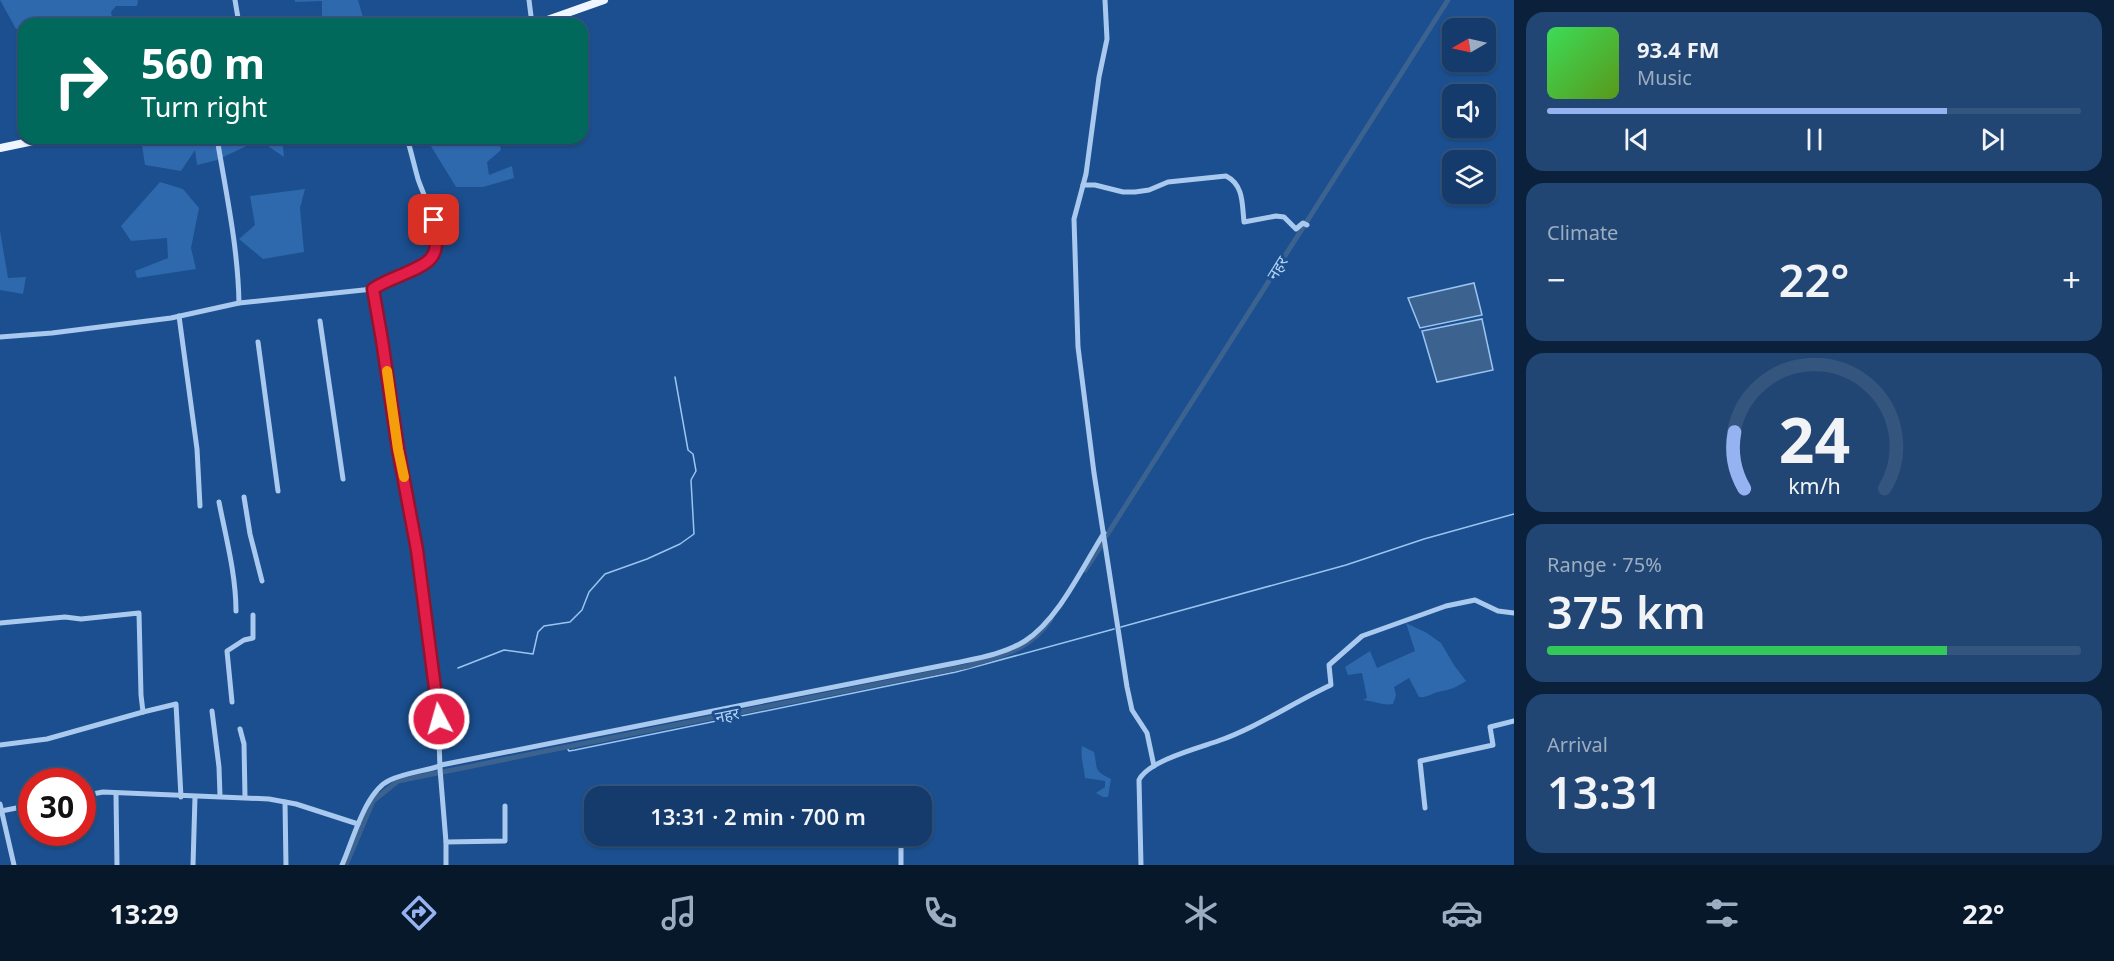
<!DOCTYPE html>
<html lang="en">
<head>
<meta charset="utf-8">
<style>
  body { margin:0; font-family:"Noto Sans","Noto Sans Devanagari",sans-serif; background:#214673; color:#f1f3f6; height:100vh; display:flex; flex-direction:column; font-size:22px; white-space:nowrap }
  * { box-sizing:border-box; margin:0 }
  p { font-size:20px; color:#9dadc1 }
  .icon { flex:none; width:33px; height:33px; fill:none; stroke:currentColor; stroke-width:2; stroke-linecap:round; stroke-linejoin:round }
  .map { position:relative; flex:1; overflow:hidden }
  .side { display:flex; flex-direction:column; gap:12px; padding:12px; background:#0b203b; width:600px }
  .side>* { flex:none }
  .hud { position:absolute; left:18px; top:18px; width:570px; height:126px; border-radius:18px; box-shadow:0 2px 4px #0004,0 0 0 2px #33557e; background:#00695c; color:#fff; overflow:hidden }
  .needle { width:39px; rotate:261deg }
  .fabs { position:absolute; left:1442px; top:18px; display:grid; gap:12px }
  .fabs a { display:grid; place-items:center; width:54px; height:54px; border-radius:12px; background:#143b6b; box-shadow:0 2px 4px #0004,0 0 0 2px #33557e; font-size:30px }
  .speed { position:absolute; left:18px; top:768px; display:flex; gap:12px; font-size:30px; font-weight:700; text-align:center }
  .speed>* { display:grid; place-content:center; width:78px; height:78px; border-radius:50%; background:#143b6b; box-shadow:0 2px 4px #0004,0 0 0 2px #33557e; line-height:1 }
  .speed .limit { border:9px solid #d22; background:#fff; color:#111 }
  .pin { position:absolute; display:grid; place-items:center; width:51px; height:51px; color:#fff; margin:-26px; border-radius:12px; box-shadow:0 3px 9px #0006 }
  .me { position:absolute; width:66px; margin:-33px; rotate:354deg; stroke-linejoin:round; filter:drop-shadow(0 0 4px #0008) }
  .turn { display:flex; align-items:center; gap:21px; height:126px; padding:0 24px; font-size:27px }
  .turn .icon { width:78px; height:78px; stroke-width:2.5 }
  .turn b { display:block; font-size:42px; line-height:51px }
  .big { font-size:45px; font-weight:600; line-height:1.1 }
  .side .card { flex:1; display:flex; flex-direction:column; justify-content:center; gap:9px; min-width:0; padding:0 21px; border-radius:18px; background:#214673 }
  .side .dial { align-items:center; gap:0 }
  .dial svg { height:156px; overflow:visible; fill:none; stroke:#33557e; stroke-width:7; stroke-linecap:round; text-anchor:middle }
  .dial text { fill:#f1f3f6; stroke:none }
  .song { display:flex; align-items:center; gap:18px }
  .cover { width:72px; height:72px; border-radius:9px; background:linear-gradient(135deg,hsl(130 70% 55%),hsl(90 70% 35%)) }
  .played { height:6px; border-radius:3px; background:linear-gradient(90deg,#95b2f1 75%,#33557e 75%) }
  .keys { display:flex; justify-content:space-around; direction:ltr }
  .heat { display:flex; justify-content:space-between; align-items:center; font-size:33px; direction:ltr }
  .charge { height:9px; border-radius:4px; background:linear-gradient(90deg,#34c759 75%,#33557e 0) }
  .trip { position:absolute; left:584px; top:786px; width:348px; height:60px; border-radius:18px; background:#143b6b; box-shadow:0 2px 4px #0004,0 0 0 2px #33557e; font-weight:600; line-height:60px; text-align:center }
  .menu { display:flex; height:96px; justify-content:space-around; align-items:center; background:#08182b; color:#9dadc1 }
  .menu .icon { width:42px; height:42px }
  .menu .selected { color:#95b2f1 }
  .menu b { font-size:27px; color:#f1f3f6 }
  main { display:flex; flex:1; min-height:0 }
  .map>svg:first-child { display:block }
  .green { fill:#2e69ad }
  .water { fill:#3c6290; stroke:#9cc4f0; stroke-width:1.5 }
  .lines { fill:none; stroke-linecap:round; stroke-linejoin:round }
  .stream { stroke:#9cc4f0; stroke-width:1.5 }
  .canal { stroke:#3c6290; stroke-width:5 }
  .minor { stroke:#a9c9ee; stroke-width:5 }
  .primary { stroke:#f0f6ff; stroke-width:8 }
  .route-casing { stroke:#92132f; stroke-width:15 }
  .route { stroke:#e11d48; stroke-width:10 }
  .slow { stroke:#f59e0b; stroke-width:10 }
  .labels { text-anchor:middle; stroke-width:6; stroke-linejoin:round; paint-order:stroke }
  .water-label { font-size:16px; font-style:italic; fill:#b5d3f5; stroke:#1b4f8f }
</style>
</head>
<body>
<main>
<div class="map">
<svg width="1514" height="865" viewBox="0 0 1514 865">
  <rect width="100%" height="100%" fill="#1b4f8f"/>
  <!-- green -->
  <g class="green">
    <path d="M0,0h137l1,1 -1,5h-21l-5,6 2,9 -2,3h-87v4l-8,1z"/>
    <path d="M295,0h63l7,24h-40l-3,-6v-17l-27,1z"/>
    <path d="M141,138h141l2,19 -25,-17 -42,20 -20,5 -2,-15 -14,21 -36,-6z"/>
    <path d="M426,138h72l3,12 -14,12 2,13 23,-9 2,12 -31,9h-27z"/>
    <path d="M160,182l23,7 16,19 -8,40 5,21 -59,9 -2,-7 33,-13 -1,-20 -36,3 -10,-15z"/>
    <path d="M305,189l-5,19 4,44 -41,7 -24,-20 16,-14 -5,-29z"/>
    <path d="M0,231l8,47 18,-1 -3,17 -23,-4z"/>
    <path d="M1406,623l21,10 14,10 13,22 12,16c-13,8 -14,8 -28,11 -8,2 -11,6 -19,5l-10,-19 -15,9 2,8 -3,9c-8,2 -20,-3 -30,-4l4,-2 -5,-25 -14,2 -3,-8 25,-16 7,17 38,-17z"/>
    <path d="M1082,746l12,6c4,18 -1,18 17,27l-3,18h-5l-7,-4 9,-6v-6l-20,-3c-1,-11 -5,-21 -3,-32z"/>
  </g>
  <!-- water -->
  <g class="water">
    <path d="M1474,283l8,32 -62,13 -12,-30z"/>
    <path d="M1482,319l11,51 -56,12 -15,-51z"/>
  </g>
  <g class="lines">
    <!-- stream -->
    <g class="stream">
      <path d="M1121,627l225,-62 78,-26 90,-25"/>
      <path d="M458,668l46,-18 29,4 5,-22 6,-6 26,-4 12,-12 7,-18 16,-18 42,-15 33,-15 14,-10 -3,-54 5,-9 -3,-17 -5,-4 -13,-73"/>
      <path d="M566,746l3,5 6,-1 381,-78 158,-43"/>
    </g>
    <!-- canal -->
    <g class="canal">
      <path d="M1107,535l341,-535"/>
      <path d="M1085,570l18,-27"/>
      <path d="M346,865l27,-64 25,-20 570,-115c34,-11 62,-15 83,-47"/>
    </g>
    <!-- minor -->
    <g class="minor">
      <path d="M235,0l4,24"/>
      <path d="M529,0l3,24"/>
      <path d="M1105,0l2,39 -8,38 -13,97 -12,45 4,128 16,126 33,214 5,23 15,23 7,33"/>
      <path d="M217,138c9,55 21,109 22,165"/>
      <path d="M1083,185h12l28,7h12l14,-2 19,-8 58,-6c18,9 16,28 18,46l32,-6 8,1 12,12 7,-6 4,2"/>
      <path d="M373,289l9,51 16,109 19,101 21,156 2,63 6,73v23"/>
      <path d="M179,316l18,133 3,57"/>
      <path d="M320,321l23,158"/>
      <path d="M0,337l52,-4 119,-15 68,-15 134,-14c15,-12 46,-18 58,-30 17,-19 -7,-61 -13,-80 -4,-14 -7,-28 -11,-41"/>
      <path d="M258,342l20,149"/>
      <path d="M244,497l6,37 12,47"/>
      <path d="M219,502c7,36 17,73 17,109"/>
      <path d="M0,623l65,-6 16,2 58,-6 2,82 2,17 -96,27 -47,6"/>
      <path d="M232,702l-5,-51 17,-11 9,-2v-23"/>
      <path d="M212,711l7,56 1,29"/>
      <path d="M143,712l33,-8 5,93"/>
      <path d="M240,729l4,15 1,53"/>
      <path d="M441,765l514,-102c24,-5 49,-9 70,-22 34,-22 58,-75 79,-108"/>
      <path d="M116,794l1,71"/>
      <path d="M82,796l21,-4 166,7 27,5 62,20"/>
      <path d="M920,796l1,-2"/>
      <path d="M285,802l1,63"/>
      <path d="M0,804l14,61"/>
      <path d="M1425,808l-5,-47 73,-16 -3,-18 24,-6"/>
      <path d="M1,811l31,-6"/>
      <path d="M446,842l59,-1v-35"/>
      <path d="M193,865l2,-68"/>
      <path d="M342,865c11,-24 23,-74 48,-85 15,-7 34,-9 50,-14"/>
      <path d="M901,865v-29"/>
      <path d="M1141,865l-2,-85c9,-19 59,-32 79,-39 38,-13 76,-39 113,-56l-2,-20 33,-29 84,-30 29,-6 23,11 16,2"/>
    </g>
    <!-- primary -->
    <g class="primary">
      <path d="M536,24l68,-24"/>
      <path d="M0,148l48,-10"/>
    </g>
  </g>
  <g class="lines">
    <!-- route casing -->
    <g class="route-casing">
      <path id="route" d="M434,220c2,11 5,29 -3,38 -9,12 -43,20 -58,31l9,51 16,109 19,101 22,169"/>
    </g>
    <!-- route -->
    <use href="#route" class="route"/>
    <!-- slow -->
    <path class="slow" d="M387,371l11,78 6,28"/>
  </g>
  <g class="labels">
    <!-- water labels -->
    <g class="water-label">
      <text transform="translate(1277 268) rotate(-58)" y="6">नहर</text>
      <text transform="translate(727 715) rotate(-11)" y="6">नहर</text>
    </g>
  </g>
</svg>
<div class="fabs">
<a><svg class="needle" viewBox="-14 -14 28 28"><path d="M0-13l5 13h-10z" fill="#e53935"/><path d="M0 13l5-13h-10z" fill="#9dadc1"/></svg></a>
<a><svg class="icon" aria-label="sound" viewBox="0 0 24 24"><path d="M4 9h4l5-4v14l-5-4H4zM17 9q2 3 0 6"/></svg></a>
<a><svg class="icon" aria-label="layers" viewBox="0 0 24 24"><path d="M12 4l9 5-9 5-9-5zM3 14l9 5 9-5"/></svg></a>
</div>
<div class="speed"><div class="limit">30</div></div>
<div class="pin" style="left:434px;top:220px;background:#d93025"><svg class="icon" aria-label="arrive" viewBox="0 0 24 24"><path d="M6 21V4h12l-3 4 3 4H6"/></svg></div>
<svg class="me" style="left:439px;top:719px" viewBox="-20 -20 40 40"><circle r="17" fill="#e11d48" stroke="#fff" stroke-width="3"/><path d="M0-11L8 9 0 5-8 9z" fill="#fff"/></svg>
<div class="trip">13:31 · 2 min · 700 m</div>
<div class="hud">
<div class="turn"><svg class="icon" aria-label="right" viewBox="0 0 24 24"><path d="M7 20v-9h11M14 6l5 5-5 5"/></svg><div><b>560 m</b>Turn right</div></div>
</div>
</div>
<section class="side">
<div class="card">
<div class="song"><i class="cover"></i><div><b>93.4 FM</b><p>Music</p></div></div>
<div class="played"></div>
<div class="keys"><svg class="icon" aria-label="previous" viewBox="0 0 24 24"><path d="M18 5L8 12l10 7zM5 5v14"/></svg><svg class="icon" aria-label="pause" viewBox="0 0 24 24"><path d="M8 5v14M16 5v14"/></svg><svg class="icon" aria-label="next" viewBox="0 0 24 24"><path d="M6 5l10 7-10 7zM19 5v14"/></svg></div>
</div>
<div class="card"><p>Climate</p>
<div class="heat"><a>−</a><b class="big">22°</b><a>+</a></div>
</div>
<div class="card dial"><svg viewBox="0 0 100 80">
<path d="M14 69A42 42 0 1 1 86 69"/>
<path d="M14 69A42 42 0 0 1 9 40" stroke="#95b2f1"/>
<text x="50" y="56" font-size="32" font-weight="700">24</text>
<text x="50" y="72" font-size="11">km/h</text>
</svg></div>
<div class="card"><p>Range · 75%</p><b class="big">375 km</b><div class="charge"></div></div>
<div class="card"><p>Arrival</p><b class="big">13:31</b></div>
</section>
</main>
<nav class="menu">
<b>13:29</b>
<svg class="icon selected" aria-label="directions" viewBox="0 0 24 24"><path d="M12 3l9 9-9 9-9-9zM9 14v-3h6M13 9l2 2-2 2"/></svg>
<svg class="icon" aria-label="music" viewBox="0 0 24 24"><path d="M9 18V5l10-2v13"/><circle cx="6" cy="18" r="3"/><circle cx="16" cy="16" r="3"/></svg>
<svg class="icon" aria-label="phone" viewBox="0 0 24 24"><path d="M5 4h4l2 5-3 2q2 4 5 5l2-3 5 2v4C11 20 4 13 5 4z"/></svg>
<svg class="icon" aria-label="climate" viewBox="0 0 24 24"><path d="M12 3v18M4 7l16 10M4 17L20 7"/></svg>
<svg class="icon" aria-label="car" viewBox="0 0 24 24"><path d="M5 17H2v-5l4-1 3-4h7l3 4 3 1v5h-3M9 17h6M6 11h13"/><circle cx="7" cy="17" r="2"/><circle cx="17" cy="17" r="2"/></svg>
<svg class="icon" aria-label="filters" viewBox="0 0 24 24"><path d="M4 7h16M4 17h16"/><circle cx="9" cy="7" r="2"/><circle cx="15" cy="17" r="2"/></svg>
<b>22°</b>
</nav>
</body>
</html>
